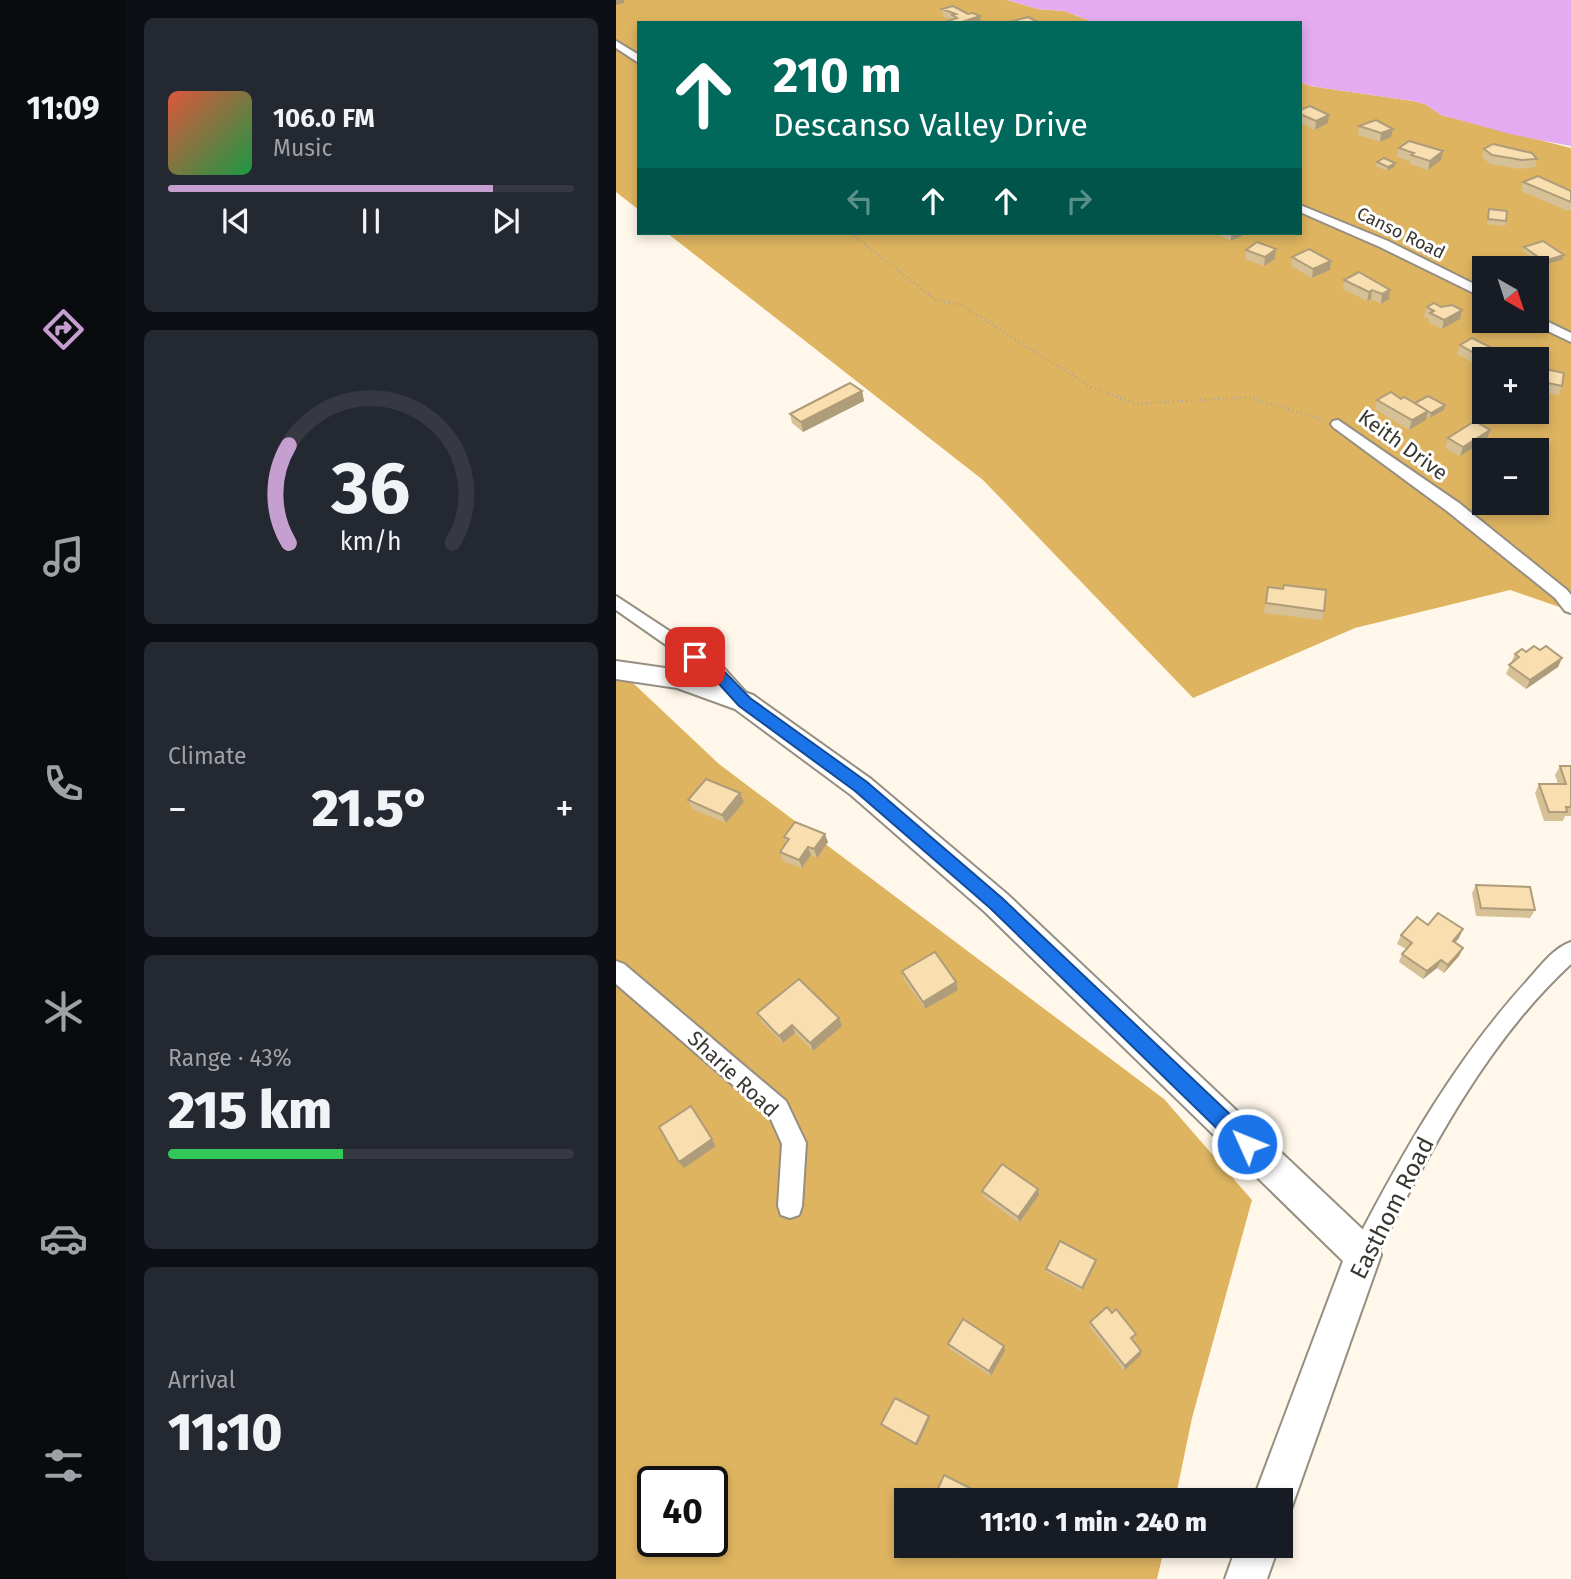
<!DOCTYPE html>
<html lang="en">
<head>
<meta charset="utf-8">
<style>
  body { margin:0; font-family:"Fira Sans",sans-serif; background:#242831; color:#f1f3f6; height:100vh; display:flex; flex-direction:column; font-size:26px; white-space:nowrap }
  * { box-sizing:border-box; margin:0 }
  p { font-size:23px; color:#9ea1a6 }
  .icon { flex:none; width:38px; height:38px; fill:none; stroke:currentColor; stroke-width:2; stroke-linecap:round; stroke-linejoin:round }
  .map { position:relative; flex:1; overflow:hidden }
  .details { display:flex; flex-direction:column; gap:18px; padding:18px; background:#0d0f14; width:490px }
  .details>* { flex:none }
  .banner { position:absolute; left:21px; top:21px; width:665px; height:214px; border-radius:0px; box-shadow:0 4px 10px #0003; background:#00695c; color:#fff; overflow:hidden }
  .needle { width:46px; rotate:141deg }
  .controls { position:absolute; left:856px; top:256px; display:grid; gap:14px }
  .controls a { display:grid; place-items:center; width:77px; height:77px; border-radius:0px; background:#171b24; box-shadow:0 4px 10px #0003; font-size:35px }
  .speed { position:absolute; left:21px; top:1466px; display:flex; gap:14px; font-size:35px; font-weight:700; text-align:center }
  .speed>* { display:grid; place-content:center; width:91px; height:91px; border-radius:50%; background:#171b24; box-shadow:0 4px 10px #0003; line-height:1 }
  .speed .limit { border:4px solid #111; border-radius:10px; background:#fff; color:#111 }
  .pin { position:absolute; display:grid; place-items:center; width:60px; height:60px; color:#fff; margin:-30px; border-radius:14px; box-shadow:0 4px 10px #0006 }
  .me { position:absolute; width:77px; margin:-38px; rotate:314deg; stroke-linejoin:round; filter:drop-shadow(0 0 5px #0008) }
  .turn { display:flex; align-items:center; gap:24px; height:147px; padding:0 21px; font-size:32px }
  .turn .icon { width:91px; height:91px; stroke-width:2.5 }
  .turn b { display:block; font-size:49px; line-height:60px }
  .lanes { display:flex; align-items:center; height:66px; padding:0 21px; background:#0003; justify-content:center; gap:35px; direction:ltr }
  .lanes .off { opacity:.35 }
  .big { font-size:52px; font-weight:800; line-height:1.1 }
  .details .widget { flex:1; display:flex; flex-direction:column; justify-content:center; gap:10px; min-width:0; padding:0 24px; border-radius:10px; background:#242831 }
  .details .dial { align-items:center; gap:0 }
  .dial svg { height:182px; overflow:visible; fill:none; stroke:#363941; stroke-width:7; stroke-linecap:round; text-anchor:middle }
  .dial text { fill:#f1f3f6; stroke:none }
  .song { display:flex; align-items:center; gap:21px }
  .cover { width:84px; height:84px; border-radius:10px; background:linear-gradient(135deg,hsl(10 70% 55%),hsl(140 70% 35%)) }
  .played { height:7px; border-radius:4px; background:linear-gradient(90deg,#c69fd1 80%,#363941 80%) }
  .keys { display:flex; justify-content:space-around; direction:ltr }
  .heat { display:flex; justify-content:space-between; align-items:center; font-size:38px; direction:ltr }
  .charge { height:10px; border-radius:5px; background:linear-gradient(90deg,#34c759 43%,#363941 0) }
  .trip { position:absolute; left:278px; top:1488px; width:399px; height:70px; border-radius:0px; background:#171b24; box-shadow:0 4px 10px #0003; font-weight:800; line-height:70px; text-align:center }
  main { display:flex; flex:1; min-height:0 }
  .tabs { display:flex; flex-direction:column; width:126px; justify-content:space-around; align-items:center; background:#090b0e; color:#9ea1a6 }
  .tabs .icon { width:49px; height:49px }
  .tabs .selected { color:#c69fd1 }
  .tabs b { font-size:32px; color:#f1f3f6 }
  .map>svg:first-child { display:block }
  .forest { fill:#deb460; fill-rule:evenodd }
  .water { fill:#e4abf0 }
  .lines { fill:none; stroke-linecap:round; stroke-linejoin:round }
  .street-casing { stroke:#958e81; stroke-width:4 }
  .secondary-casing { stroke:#958e81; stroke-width:4 }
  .path { stroke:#aba59b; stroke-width:2.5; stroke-dasharray:1 3.5; stroke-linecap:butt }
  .street { fill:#fff; fill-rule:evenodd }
  .secondary { fill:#fff; fill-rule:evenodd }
  .wall { fill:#d6c096 }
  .shaded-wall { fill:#ae9c7a }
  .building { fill:#f9dfaf; stroke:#ae9c7a; stroke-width:2 }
  .route { fill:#1a73e8; stroke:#114b97; stroke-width:2 }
  .labels { text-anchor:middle; stroke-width:6; stroke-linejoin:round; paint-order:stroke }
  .far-street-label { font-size:18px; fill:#3a3732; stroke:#fff }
  .street-label { font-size:21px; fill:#3a3732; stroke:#fff }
  .near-street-label { font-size:24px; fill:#3a3732; stroke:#fff }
</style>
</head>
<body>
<main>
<nav class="tabs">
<b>11:09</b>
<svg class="icon selected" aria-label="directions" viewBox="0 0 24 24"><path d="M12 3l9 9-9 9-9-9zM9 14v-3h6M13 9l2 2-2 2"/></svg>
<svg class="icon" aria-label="music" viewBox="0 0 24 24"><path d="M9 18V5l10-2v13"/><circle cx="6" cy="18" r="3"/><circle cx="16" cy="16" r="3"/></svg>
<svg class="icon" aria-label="phone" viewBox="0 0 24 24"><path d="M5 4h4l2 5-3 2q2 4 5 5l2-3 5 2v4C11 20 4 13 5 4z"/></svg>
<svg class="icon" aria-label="climate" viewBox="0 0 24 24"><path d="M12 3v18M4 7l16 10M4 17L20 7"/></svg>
<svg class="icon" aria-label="car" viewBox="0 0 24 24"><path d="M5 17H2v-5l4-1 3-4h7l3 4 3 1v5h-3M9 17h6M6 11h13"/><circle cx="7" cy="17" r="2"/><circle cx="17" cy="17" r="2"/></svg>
<svg class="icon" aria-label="filters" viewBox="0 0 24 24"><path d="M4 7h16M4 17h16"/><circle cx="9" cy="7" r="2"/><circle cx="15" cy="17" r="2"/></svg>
</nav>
<section class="details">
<div class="widget">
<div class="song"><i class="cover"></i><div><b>106.0 FM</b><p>Music</p></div></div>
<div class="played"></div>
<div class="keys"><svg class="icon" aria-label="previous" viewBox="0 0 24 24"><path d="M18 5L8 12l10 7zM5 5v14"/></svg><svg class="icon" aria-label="pause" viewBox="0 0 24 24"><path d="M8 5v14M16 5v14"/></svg><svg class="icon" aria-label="next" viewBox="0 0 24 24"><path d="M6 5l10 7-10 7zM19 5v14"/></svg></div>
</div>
<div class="widget dial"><svg viewBox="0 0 100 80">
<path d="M14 69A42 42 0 1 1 86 69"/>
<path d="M14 69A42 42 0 0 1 14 26" stroke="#c69fd1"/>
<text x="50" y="56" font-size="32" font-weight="700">36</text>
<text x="50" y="72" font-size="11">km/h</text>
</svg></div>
<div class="widget"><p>Climate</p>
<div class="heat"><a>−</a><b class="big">21.5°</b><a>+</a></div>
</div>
<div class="widget"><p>Range · 43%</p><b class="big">215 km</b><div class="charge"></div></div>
<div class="widget"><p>Arrival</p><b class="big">11:10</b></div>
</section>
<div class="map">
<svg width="955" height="1579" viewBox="0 0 955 1579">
  <rect width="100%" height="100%" fill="#fff7e9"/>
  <!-- forest -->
  <g class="forest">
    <path d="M0,0h391l31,9 27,2 30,12h-456v187l-23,-18z"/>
    <path d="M684,82l10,4 103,15 12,3 16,11 130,33v463l-61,-21 -155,38 -162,70 -210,-218 -316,-247h633zM868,268h52v52h-52zM868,359h52v52h-52zM868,450h52v52h-52z"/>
    <path d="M0,667l103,97 445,335 88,101 -60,218 -17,82h-269v45h259l-8,34h-541zM37,1482h59v60h-59z"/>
  </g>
  <!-- water -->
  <path class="water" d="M391,0h564v146l-57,-11 -73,-20 -16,-11 -12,-3 -103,-15 -10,-4v-59h-205l-30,-12 -27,-2z"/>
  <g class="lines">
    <!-- street casing -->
    <g class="street-casing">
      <g id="street">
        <path d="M0,41l23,14v8l-23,-15z"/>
        <path d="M684,205l88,36 96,48v9l-104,-51 -80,-35z"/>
        <path d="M920,316l35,17v9l-40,-19 -1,-3h6z"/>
        <path d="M722,420l121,83 108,87 4,5v18l-6,-2 -10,-13 -108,-87 -114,-84 -2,-3 2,-3z"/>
        <path d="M0,596l105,69 29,32 3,5 -3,5h-12l-29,-32 -93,-65z"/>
        <path d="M955,942v22c-88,81 -145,195 -199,300l-9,4 -9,-4 -4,-9 4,-9c49,-94 101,-186 173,-265 13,-14 26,-33 44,-39z"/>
        <path d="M0,961l8,3 162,137 20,42 -4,63 -3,9 -9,3 -9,-3 -3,-9 4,-62 -12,-27 -154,-133z"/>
      </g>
    </g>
    <!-- secondary casing -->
    <g class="secondary-casing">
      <g id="secondary">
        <path d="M0,661l63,9 74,25 118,84 136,115 369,348 5,13 -92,260 -8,3v-18h-28l90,-239 -358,-349 -134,-117 -116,-86 -58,-21 -61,-9z"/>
        <path d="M621,1545h42l-12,34h-42z"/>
      </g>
    </g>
    <!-- path -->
    <path class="path" d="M234,233l86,67 25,5 130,82 44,17 113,-7 75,23"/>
    <!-- street -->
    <use href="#street" class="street"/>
    <!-- secondary -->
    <use href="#secondary" class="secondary"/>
  </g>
  <!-- wall -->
  <g class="wall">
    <path d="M326,9l39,14h-33v-2l3,-1 -8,-3z"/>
    <path d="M684,110l28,13 -13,7 -15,-7z"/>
    <path d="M760,120l15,17 -11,5 -22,-7 1,-9z"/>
    <path d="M783,148l42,12 -13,10 -18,-6v-3l-13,-4z"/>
    <path d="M868,149l53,10 -2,8 -16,2 -29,-5 -8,-7z"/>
    <path d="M761,162l17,5 -7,4 -11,-5z"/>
    <path d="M907,182l48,9v19l-3,1 -47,-20z"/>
    <path d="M873,209l17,12 -1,5 -18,-2z"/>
    <path d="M598,233h30v2l-13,6z"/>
    <path d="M908,247l38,13 -19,5 -20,-14z"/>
    <path d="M660,249l-1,10 -11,7 -19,-7 1,-9z"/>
    <path d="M676,257l39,4 -1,9 -18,8 -21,-12z"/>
    <path d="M743,272l30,27 -8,5 -10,-5 -4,2 -24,-12 1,-9z"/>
    <path d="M811,307h14l21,3 -2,9 -18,10 -14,-7 1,-3 -5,-3z"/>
    <path d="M844,345l34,4 -3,10h-7l-1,4 -4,-3 -5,3 -17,-9z"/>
    <path d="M925,368l21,18 -3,9 -23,-4 2,-13z"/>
    <path d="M246,391l2,10 -61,31 -11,-9 -2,-9z"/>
    <path d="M785,399l14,4 30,2 -1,5 -14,8 -3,-2 -1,4 -17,10 -34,-21 2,-9z"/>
    <path d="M874,430l-3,9 -27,17 -15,-8 3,-10z"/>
    <path d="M920,470l9,8 -3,9h-5l-1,1z"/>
    <path d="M652,587l56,24 -2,9 -58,-7z"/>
    <path d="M910,652l36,6 -4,9 -32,22 -20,-15 9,-20z"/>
    <path d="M944,766h11v50h-6l-2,5h-19l-9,-28 4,-9h19l-3,-9z"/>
    <path d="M124,793l4,9 -18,21 -34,-14 -4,-9z"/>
    <path d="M168,837l44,5 -11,16 -6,-3 -9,13 -19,-7 -3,-9 6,-8z"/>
    <path d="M860,885l59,25 -5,8 -54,-2 -4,-23z"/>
    <path d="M785,935l58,3 -4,5 8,5 -4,8 -15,17 -7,-5 -14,11 -24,-17 3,-8 4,-5 -9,-5z"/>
    <path d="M286,971l56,19 -33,19 -21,-30z"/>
    <path d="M141,1013l82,5 3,8 -29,25 -18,-18 -12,10 -22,-22z"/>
    <path d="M366,1191l57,4 -20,28 -35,-26z"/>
    <path d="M480,1263l-14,28 -36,-19v-3z"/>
    <path d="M474,1322l45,17 -2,2 8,10v4l-17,16 -34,-44z"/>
    <path d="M332,1344l57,7 -14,25 -41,-27z"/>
    <path d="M314,1418l-13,28 -34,-20 -2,-2z"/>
  </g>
  <!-- shaded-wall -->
  <g class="shaded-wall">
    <path d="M0,0h8v3l-8,2z"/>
    <path d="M364,16l1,7h-22z"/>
    <path d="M713,115l-1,8 -13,7 1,-9z"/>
    <path d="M777,129l-2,8 -11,5 1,-9z"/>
    <path d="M827,151l-2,9 -13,10 2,-9z"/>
    <path d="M779,163l-1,4 -7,4 1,-4z"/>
    <path d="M615,233h13v2l-13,6z"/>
    <path d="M660,249l-1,10 -11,7 1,-9z"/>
    <path d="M948,255l-2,5 -19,5 1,-4z"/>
    <path d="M715,261l-1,9 -18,8 1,-9z"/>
    <path d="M756,290l-1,9 -4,2 2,-9z"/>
    <path d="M774,290l-1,9 -8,5 1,-10z"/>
    <path d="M846,310l-2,9 -18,10 2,-9z"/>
    <path d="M878,349l-3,10h-6l1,-5z"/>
    <path d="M865,351l-2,9 -5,3 2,-9z"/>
    <path d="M246,391l2,10 -61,31 -2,-10z"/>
    <path d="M829,405l-1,5 -14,8 1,-5z"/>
    <path d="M812,411l-2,9 -17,10 3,-10z"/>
    <path d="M874,430l-3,9 -27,17 3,-9z"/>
    <path d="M946,658l-4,9 -32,22 4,-9z"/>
    <path d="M124,793l4,9 -18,21 -4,-8z"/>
    <path d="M209,834l3,8 -11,16 -3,-9z"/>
    <path d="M192,847l3,8 -9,13 -3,-8z"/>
    <path d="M847,929l-4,9 -10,11 4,-8z"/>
    <path d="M847,948l-4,8 -15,17 4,-8z"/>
    <path d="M825,960l-4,8 -14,11 4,-8z"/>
    <path d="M340,982l2,8 -33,19 -2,-7z"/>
    <path d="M223,1018l3,8 -29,25 -3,-8z"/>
    <path d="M176,1025l3,8 -12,10 -4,-7z"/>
    <path d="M80,1113l20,33 -32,22 -5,-6z"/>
    <path d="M422,1189l1,6 -20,28 -1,-6z"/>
    <path d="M480,1260v3l-14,28v-3z"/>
    <path d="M388,1346l1,5 -14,25 -2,-5z"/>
    <path d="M525,1351v4l-17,16 1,-5z"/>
    <path d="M313,1416l1,2 -13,28 -1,-2z"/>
    <path d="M344,1545h3l-6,14 -2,-2z"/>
  </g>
  <!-- building -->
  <g class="building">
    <path d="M337,6l15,8 5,-1 7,3 -21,7h-7l-4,-2 9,-3 -5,-3 4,-1 -14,-5z"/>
    <path d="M412,17l8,4 -5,2h-19l-2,-1z"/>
    <path d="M694,106l19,9 -13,6 -16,-7v-4z"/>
    <path d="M760,120l17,9 -12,4 -22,-7z"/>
    <path d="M793,141l34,10 -13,10 -19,-6 3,-2 -15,-5z"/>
    <path d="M877,144l39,9 5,6 -15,1 -30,-5 -8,-6z"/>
    <path d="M768,158l11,5 -7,4 -11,-5z"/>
    <path d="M922,176l33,15v11l-48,-20z"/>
    <path d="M873,209l18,2 -1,10 -18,-2z"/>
    <path d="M927,241l21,14 -20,6 -20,-14z"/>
    <path d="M641,242l19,7 -11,8 -19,-7z"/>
    <path d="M693,249l22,12 -18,8 -21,-12z"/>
    <path d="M743,272l31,18 -8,4 -10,-4 -3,2 -25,-12z"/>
    <path d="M818,303l7,4 11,-2 10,5 -18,10 -14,-7 4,-2 -7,-4z"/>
    <path d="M856,338l22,11 -8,5 -5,-3 -5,3 -16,-9z"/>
    <path d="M925,368l23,5 -2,13 -23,-5z"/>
    <path d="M234,383l12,8 -61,31 -11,-8z"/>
    <path d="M775,392l10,7 3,-2 24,14 -16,9 -35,-20z"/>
    <path d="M812,396l17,9 -14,8 -16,-10z"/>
    <path d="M859,421l15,9 -27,17 -15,-9z"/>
    <path d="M920,470l9,1v7l-7,-1v8l-2,-1z"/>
    <path d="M668,585l42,5 -2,21 -58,-8 2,-16 15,2z"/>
    <path d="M918,646l6,4 6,-4 16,12 -32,22 -21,-15 10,-8 -4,-3 7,-5 4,3z"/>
    <path d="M944,766h11v41h-5l1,5h-18l-10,-28h27z"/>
    <path d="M90,779l34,14 -18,22 -34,-15z"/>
    <path d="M179,822l30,12 -11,15 -6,-2 -9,13 -19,-8 9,-13 -5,-2z"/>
    <path d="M860,885l54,2 5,23 -54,-2z"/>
    <path d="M822,913l25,16 -10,12 10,7 -15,17 -7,-5 -14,11 -25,-17 10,-11 -11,-8 16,-18 11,8z"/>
    <path d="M319,952l21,30 -33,20 -21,-31z"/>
    <path d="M183,979l40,39 -29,25 -18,-18 -13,11 -22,-23z"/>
    <path d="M75,1106l21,33 -33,23 -20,-35z"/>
    <path d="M386,1164l36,25 -20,28 -36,-26z"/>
    <path d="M444,1241l36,19 -14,28 -36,-19z"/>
    <path d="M491,1307l5,6 4,-4 20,25 -5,4 10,13 -16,15 -35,-44z"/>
    <path d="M347,1319l41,27 -15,25 -41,-27z"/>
    <path d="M279,1398l34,18 -13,28 -35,-20z"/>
    <path d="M328,1475l38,19 -2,6h-47z"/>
    <path d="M317,1545h27l-5,12z"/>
  </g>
  <!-- route -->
  <path class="route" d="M79,651l25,16 30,31 117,84 135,116 252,239 3,7 -3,7 -7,3 -7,-3 -250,-243 -135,-117 -116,-85 -29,-32 -22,-17z"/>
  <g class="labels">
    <!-- far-street labels -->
    <g class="far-street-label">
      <text transform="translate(785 233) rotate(26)" y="6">Canso Road</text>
    </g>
    <!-- street labels -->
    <g class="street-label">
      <text transform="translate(787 445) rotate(36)" y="7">Keith Drive</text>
      <text transform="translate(117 1074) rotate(43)" y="7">Sharie Road</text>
    </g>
    <!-- near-street labels -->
    <g class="near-street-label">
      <text transform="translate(776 1208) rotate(-63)" y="8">Easthom Road</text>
    </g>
  </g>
</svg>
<div class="controls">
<a><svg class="needle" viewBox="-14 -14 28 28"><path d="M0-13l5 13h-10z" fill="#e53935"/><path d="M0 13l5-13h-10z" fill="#9ea1a6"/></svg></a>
<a>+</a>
<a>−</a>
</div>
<div class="speed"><div class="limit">40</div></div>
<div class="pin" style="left:79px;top:657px;background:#d93025"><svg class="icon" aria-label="arrive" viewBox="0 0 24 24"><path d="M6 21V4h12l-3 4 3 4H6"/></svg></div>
<svg class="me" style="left:631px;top:1144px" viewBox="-20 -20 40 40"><circle r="17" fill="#1a73e8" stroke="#fff" stroke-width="3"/><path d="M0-11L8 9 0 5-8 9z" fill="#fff"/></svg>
<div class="trip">11:10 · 1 min · 240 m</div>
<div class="banner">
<div class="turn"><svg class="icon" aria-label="ahead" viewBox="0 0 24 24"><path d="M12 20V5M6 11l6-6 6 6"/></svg><div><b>210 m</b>Descanso Valley Drive</div></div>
<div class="lanes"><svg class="icon off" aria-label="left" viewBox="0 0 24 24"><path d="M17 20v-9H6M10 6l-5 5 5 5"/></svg><svg class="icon" aria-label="ahead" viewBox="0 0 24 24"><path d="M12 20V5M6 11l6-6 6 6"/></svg><svg class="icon" aria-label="ahead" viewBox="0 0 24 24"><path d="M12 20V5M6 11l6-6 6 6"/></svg><svg class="icon off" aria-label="right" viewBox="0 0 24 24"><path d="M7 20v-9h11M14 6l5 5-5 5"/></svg></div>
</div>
</div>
</main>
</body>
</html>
